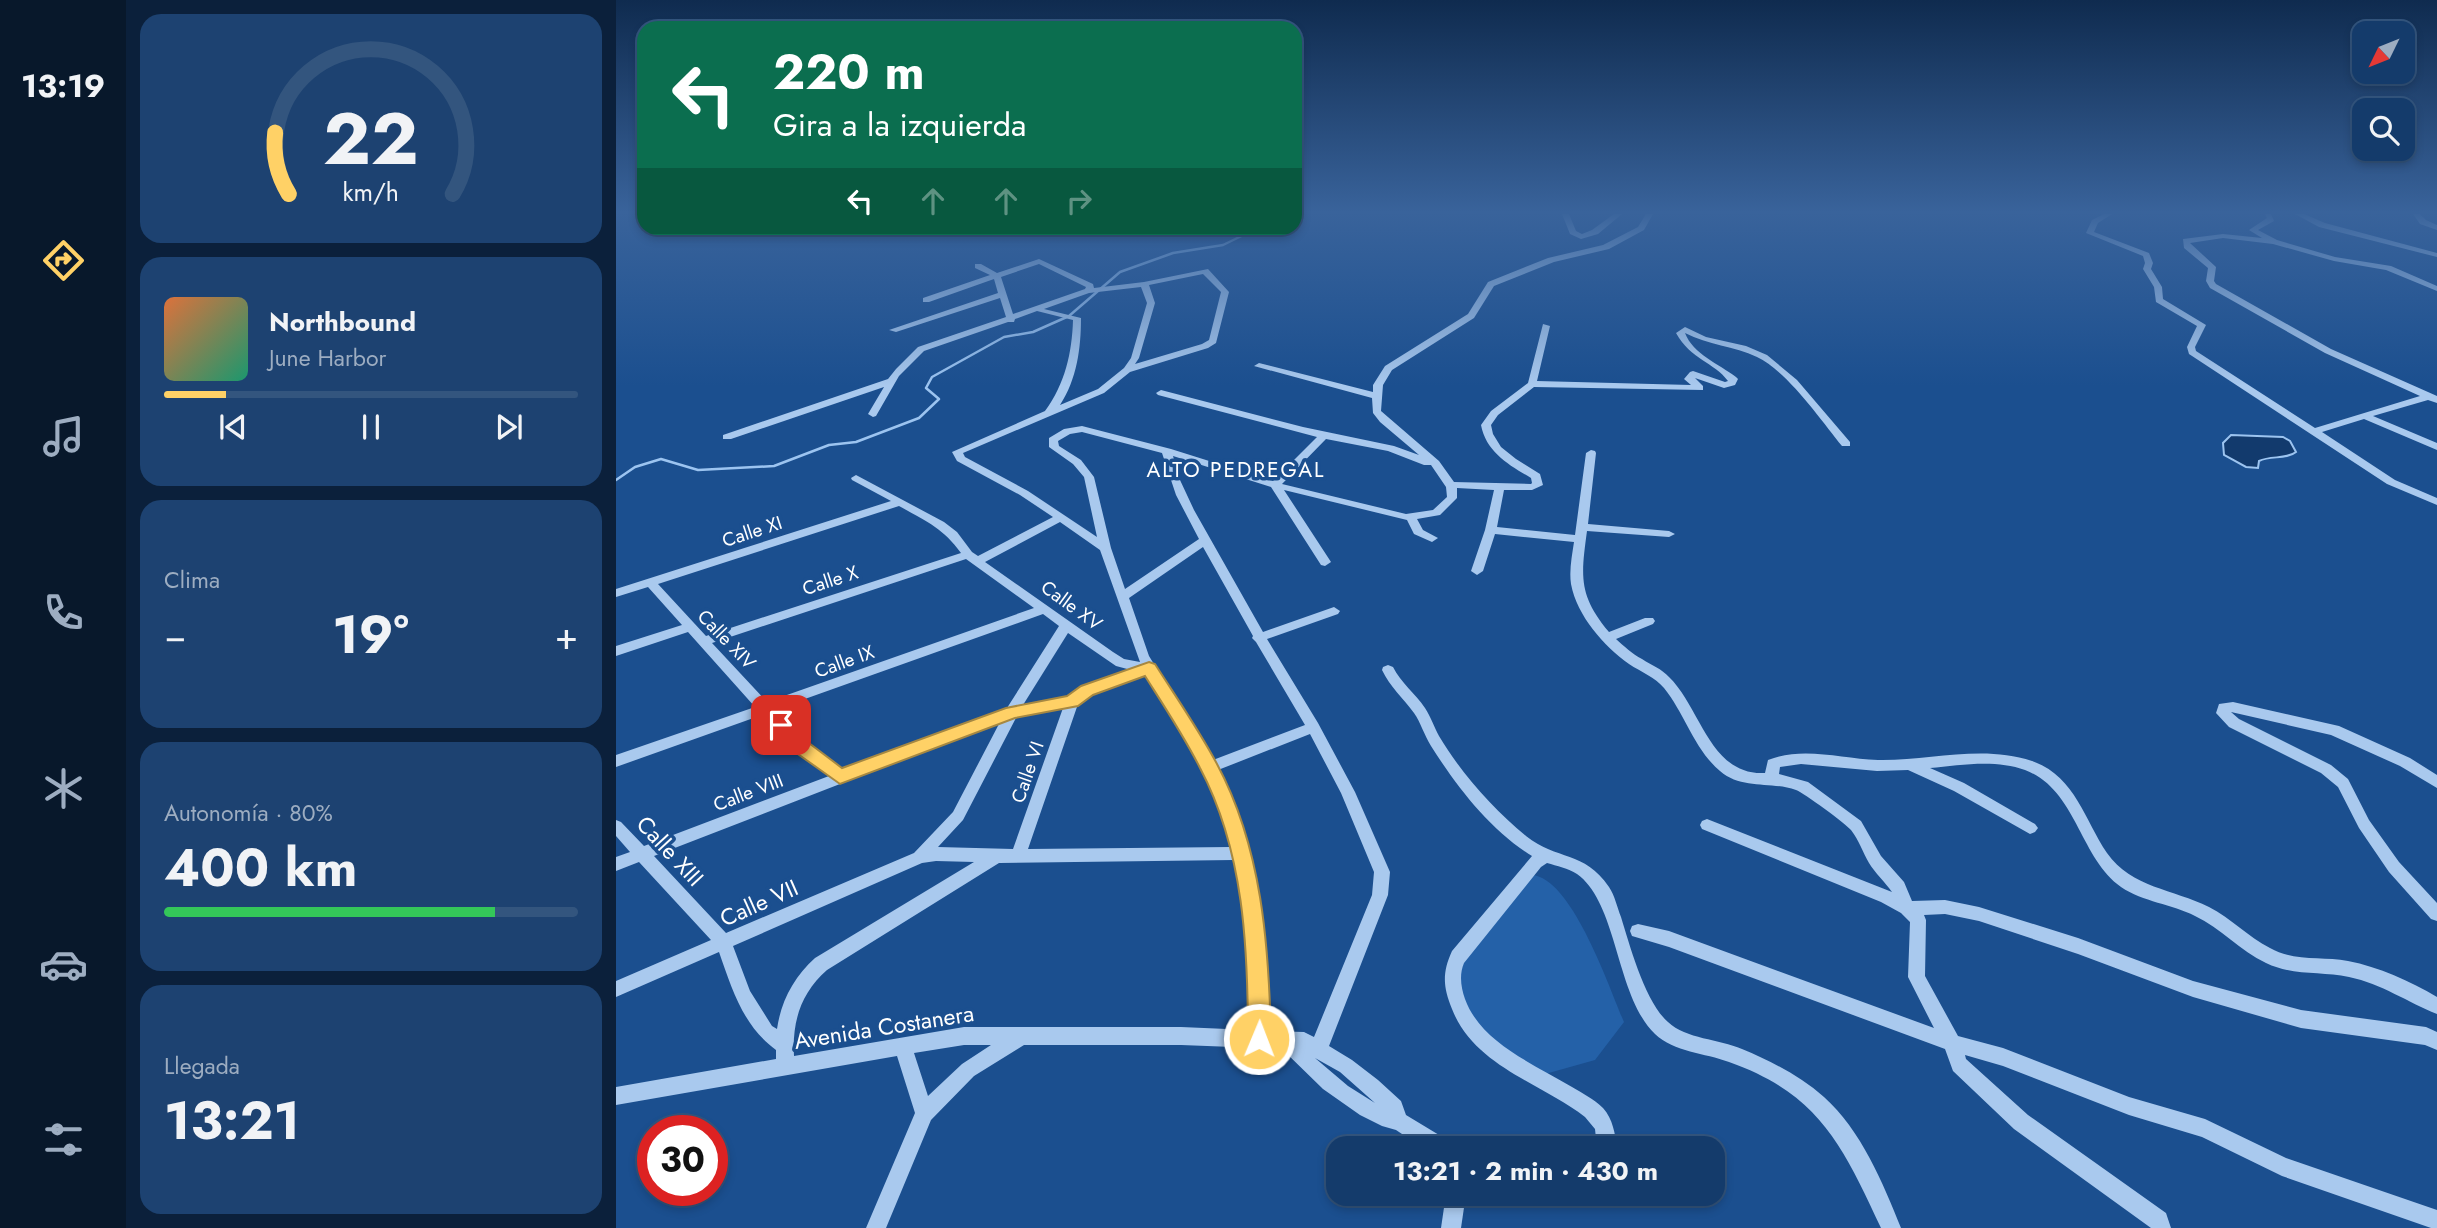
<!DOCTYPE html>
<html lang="es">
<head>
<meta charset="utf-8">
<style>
  body { margin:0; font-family:Jost,sans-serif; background:#1d4271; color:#f1f3f6; height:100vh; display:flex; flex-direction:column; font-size:26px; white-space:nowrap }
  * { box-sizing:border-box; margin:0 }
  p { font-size:23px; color:#9dadc1 }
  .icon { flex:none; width:38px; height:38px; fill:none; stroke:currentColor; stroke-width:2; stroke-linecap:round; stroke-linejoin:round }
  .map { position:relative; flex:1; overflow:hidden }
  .details { display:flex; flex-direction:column; gap:14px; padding:14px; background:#0b203b; width:490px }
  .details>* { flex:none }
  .banner { position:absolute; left:21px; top:21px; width:665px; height:214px; border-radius:21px; box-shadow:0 4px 10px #0003,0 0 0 2px #33557e; background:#0b6e4f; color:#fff; overflow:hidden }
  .needle { width:46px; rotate:227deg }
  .fabs { position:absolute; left:1736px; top:21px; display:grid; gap:14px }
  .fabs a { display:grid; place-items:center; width:63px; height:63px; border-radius:14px; background:#143b6b; box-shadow:0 4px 10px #0003,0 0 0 2px #33557e; font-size:35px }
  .speed { position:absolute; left:21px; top:1115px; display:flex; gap:14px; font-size:35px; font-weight:700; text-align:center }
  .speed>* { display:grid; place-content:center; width:91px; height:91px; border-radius:50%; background:#143b6b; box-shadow:0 4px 10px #0003,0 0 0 2px #33557e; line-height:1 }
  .speed .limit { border:10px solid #d22; background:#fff; color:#111 }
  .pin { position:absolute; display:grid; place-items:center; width:60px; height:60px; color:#fff; margin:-30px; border-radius:14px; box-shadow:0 4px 10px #0006 }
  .me { position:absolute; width:77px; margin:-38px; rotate:1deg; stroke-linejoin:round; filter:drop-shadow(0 0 5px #0008) }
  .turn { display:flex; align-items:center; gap:24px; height:147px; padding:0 21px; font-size:32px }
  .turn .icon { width:91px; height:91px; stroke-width:2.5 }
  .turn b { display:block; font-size:49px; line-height:60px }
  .lanes { display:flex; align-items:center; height:66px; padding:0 21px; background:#0003; justify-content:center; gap:35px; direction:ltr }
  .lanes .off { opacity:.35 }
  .big { font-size:52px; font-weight:700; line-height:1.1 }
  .details .tile { flex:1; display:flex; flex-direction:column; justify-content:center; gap:10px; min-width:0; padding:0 24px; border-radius:21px; background:#1d4271 }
  .details .dial { align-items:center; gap:0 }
  .dial svg { height:182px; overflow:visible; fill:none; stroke:#33557e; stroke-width:7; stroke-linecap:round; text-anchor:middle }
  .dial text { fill:#f1f3f6; stroke:none }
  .song { display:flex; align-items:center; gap:21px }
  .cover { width:84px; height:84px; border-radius:10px; background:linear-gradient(135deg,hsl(20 70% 55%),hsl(160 70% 35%)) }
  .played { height:7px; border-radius:4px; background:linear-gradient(90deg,#ffd166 15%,#33557e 15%) }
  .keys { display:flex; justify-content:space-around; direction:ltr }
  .heat { display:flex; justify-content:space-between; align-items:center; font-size:38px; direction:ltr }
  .charge { height:10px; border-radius:5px; background:linear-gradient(90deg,#34c759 80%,#33557e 0) }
  .trip { position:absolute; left:710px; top:1136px; width:399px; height:70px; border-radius:21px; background:#143b6b; box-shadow:0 4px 10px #0003,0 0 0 2px #33557e; font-weight:700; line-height:70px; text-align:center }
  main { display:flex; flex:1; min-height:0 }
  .dock { display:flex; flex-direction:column; width:126px; justify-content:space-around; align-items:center; background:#08182b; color:#9dadc1 }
  .dock .icon { width:49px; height:49px }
  .dock .active { color:#ffd166 }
  .dock b { font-size:32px; color:#f1f3f6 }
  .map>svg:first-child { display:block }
  .green { fill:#2461a8 }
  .water { fill:#123a6d; stroke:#9cc4f0; stroke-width:2 }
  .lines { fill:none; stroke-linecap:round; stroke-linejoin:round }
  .stream { stroke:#9cc4f0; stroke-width:2.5 }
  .minor { fill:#a9c9ee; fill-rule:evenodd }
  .route { fill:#ffd166; stroke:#a68842; stroke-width:2 }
  .labels { text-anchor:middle; stroke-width:7; stroke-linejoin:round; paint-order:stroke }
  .street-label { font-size:19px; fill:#fff; stroke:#1b4f8f }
  .neighbourhood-label { font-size:21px; letter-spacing:2px; fill:#fff; stroke:#1b4f8f }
  .near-street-label { font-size:23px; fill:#fff; stroke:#1b4f8f }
</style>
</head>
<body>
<main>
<nav class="dock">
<b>13:19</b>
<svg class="icon active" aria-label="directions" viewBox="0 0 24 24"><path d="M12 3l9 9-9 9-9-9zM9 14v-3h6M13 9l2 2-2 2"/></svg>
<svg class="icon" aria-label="music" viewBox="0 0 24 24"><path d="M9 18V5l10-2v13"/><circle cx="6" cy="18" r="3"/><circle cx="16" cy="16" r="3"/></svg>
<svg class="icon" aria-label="phone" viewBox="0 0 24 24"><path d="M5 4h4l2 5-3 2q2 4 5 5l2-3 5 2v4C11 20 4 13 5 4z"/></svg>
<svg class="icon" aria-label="climate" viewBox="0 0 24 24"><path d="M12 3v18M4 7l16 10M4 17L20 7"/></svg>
<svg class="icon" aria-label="car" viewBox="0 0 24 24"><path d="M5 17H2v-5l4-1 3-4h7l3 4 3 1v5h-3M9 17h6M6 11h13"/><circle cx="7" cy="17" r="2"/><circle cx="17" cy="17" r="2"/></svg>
<svg class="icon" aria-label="filters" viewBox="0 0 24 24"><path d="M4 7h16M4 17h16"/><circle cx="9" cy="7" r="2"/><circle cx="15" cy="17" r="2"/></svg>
</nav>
<section class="details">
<div class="tile dial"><svg viewBox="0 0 100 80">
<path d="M14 69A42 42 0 1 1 86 69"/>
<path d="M14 69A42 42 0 0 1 8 42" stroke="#ffd166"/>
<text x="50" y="56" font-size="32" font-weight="700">22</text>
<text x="50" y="72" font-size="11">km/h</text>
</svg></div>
<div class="tile">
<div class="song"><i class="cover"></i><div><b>Northbound</b><p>June Harbor</p></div></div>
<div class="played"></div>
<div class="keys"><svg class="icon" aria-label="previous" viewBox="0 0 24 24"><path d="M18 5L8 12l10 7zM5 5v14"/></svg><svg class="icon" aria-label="pause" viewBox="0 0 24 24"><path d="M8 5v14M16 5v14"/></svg><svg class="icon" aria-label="next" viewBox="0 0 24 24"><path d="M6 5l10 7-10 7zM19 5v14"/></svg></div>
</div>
<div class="tile"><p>Clima</p>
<div class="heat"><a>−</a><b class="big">19°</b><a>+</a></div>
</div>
<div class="tile"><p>Autonomía · 80%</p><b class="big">400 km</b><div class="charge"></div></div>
<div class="tile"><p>Llegada</p><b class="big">13:21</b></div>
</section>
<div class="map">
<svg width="1821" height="1228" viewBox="0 0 1821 1228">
  <rect width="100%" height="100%" fill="#1b4f8f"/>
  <!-- green -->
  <path class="green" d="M916,875c40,3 77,112 92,147l-29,38 -57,16c-15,-9 -35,-17 -47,-29 -20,-21 -51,-54 -43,-85z"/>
  <!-- water -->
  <path class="water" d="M1615,435l52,2 7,4 6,11c-10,8 -25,3 -37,9l-1,7 -12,-1 -22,-12 -1,-12z"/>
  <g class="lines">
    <!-- stream -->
    <path class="stream" d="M0,480l19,-13 26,-8 37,11 76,-4 55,-21 27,-3 63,-24 20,-19 -13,-11 6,-11 72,-40 29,-5 36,-16 51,-44 53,-19 50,-8 35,-17"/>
    <!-- minor -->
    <g class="minor">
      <path d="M946,214h7l7,17 6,3 10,-4 22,-16h8l-24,20 -17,5 -11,-5z"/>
      <path d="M1030,214h7l-9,16 -35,19 -55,13 -60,24 -20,32 -82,52 -9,15 -2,26 58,50 15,21 77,2 1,-1 -1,-5c-22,-13 -45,-26 -50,-53l10,-14 37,-28 15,-59 7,2 -13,55 154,4 -7,-6 6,-7 3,-1 32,11 3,-1c-14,-19 -37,-21 -52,-48l9,-6 21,10 40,9 21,9 30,25 53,62v4h-8c-21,-26 -55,-75 -85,-89 -23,-11 -49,-12 -72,-24 8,21 34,31 51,44l2,2 -3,6 -11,3 -29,-10 8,8v4l-169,-3 -36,28 -7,10 2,9 8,13 15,12 24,15 3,11 -11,5h-28l-7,37 78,8 11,-82 5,-3 4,1 1,2 -8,71 81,7 6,3 -6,3 -82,-6c-6,45 -9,64 22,101l36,-14h8l2,3 -2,3 -37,15c8,7 16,15 26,20 9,6 20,10 27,18 32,31 41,99 96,96l3,-13c36,-14 73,-1 110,0 51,1 104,-16 154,1 43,15 52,58 75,92 25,35 66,36 102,54 22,11 39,30 61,41 25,14 52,8 78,13 31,6 62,20 89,36v17c-30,-12 -55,-30 -88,-37 -28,-6 -56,-1 -83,-14 -26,-12 -45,-35 -71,-47 -23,-12 -52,-14 -74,-29 -42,-30 -44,-97 -96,-117 -29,-11 -65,-5 -95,-2l34,15 71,41 3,4 -3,4 -5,2 -76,-43 -46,-21 -31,1 -76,-7 -21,3 -1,7 29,8 53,39 20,35 23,26 8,19 33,-1 34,7 99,31 115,43 108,29 125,17 11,5v18l-12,-5 -124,-17 -108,-31 -115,-43 -99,-33 -34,-7 -21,1 2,5 -1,56 33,60 45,12 126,49 76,22 81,39 151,52v18h-6l-149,-52 -80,-39 -73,-22 -126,-49 -38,-11 1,4 62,56 138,98 5,15h-20l-137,-99 -61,-58 -8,-22 -276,-102 -37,-11 -2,-5 2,-5 6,-2 31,7 265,97 -26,-51 2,-55 -9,-9 -20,-11 -179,-73 -2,-4 2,-4 5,-2 185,73c-7,-10 -17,-19 -23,-29 -6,-10 -10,-23 -18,-33 -6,-7 -47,-37 -55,-40 -26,-9 -54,0 -76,-19 -26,-22 -35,-57 -56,-83 -9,-11 -23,-16 -35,-24 -25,-18 -52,-48 -58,-80 -2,-14 1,-28 3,-42l-79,-8 -12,37 -6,4 -6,-4 14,-41 9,-40 -37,-2v10l-17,17 -23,4 6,11 15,8 -6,4 -18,-8 -7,-14 -123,-30 47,72 -6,4 -4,-1 -50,-78 -98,-31 7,24 14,30 69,122 71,-25 6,4 -2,3 -71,25 51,84 37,69 35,80 -2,23 -59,151 23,14 26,20 23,21 5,14 43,26 3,7h-29l-27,-18 -14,-4 -22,-11 -37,-26 -41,-40 -101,-4h-157l-50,31 -43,44 -45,108h-20l49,-115 -18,-57 -281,49v-18l160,-28v-9c-33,-24 -44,-61 -57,-98l-103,45v-16l95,-41 -72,-78 -23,9v-14l14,-5 -14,-16v-16l5,2 23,24 185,-70 -39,-30 -28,-31 -146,52v-12l139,-48 -67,-75 -72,24v-10l66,-21 -34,-38 -32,10v-8l275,-88 -39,-21 -1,-2 5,-3 88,47 13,10 15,20 6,4 75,-39 -33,-22 -63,-34 -5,-9 93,-41c20,-27 27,-58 28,-91l-36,-9 -22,8 -1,3h-6l-84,29 -25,25 -23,40 -3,1 -5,-3 16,-27 -153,52h-8v-4l165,-56 8,-10 22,-22 88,-30 -6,-19 -104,34 -7,-2 109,-37 -4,-14 -65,23h-6v-4l67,-23 -15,-7v-4h6l16,9 42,-14 54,25 1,4 50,-6 64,-13 21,23 -13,51 -8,5 -78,24 -26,21 -141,60 2,4 63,34 69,46 -13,-60 -11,-13 -24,-17v-9l15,-9 18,-3 89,23 102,32 44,-44 -159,-42 -2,-2 5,-3 142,37 91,19 25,9 -39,-33 -7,-9 -1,-15 -118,-32 5,-3 114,29v-7l12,-19 83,-52 20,-32 60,-24 55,-13 35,-18zM423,264l47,23 -1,2 -72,25 -12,-37zM587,274l18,18 -12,48 -7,4 -67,20 4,-6 16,-55 -6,-18zM525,287l6,16 -16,55 -7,10 -26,21 -38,16c17,-26 21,-57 21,-87l-37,-9 45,-16zM466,432l80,21 14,42 23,44 -74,50 -14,-41 -17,-71 -13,-17 -22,-14 -1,-5 12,-7zM710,439l62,12 36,14h7l15,22 1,10 -14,13 -27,4 -124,-30zM283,506c27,15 44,22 62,47l-255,83 -48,-52zM444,522l40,28 40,112 -16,-3 -11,-7 -128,-90zM587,547l50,89 -1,2 4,4 49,83 -92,35 -64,-104 -20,-58zM350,559l68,49 -267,94 -55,-59zM427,614l16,12 -52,82 -164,63 -43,-33 -26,-28zM452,633l48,33 15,4 -49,18 -13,9 -46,8zM531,674c33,55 70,109 84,173l-203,2 50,-145 14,-10zM447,708l-50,141 -75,-2 25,-27 54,-104zM384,722l-47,90 -39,41 -188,80 -72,-77zM694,734l31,59 33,79 -2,23 -58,142 -10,-5 -36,-1c-1,-67 -4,-137 -26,-201 -7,-21 -16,-40 -24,-60zM618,860l10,44 6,76v50l-69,-3h-217l-170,29c-2,-35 7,-63 33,-86l172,-107zM320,861l38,1 -159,96c-21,19 -34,43 -38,71l-5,-3 -22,-35 -17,-45 189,-83zM348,1045h27l-29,19 -34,32 -14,-43zM699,1058l25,14 35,31 -27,-17z"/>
      <path d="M1488,214h8l-14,9 -4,9 55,21 4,10 -2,6 11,18 1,12 43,26 -11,22 1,4 119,77 105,-32 -95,-43 -115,-65 -4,-7 2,-13 -24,-20 -1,-9 40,-5 39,4 -13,-8 18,-12 -2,-4h6l3,7 -16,9 19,10 58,17 56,9 46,20v5l-51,-21 -52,-9 -61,-17 -50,-6 -33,5 26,24 -2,14 2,3 115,65 106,47v7l-9,-3 -55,16 64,27v7l-73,-31 -42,13 73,48 42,18v7l-50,-21 -198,-130 -2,-7 10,-21 -41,-24 -2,-15 -11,-18 2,-6 -2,-7 -57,-23 6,-13z"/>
      <path d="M1679,214h9l21,9 112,30v4l-118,-30z"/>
      <path d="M1797,214h7l6,6 11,5v5l-17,-6z"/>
      <path d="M772,665l5,2c8,16 22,26 32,41 6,9 9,19 14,28 22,37 54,73 87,100 31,25 58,14 83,51 6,9 8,20 12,30 9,29 24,85 47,105 18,17 51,17 74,27 29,12 58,27 82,48 37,33 59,86 77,131h-20c-38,-81 -61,-134 -152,-166 -24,-9 -55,-10 -74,-28 -39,-37 -37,-131 -78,-160 -9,-6 -20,-8 -30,-11l-6,4 -77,96c-5,12 -3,24 1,36 16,44 69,65 107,88 10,6 22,12 31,21 10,11 12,26 14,40h-20l-2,-19 -10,-12c-44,-34 -111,-51 -133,-108 -9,-22 -10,-36 0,-58l80,-95c-42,-26 -75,-69 -101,-110 -7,-11 -10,-23 -17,-33 -11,-15 -24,-26 -32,-43l1,-3z"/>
      <path d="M1617,702l106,24 71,32 27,17v13l-37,-22 -69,-31 -100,-23 8,7 92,46 17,14 21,41 30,42 38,41v18l-6,-2 -42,-47 -30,-44 -21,-41 -17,-14 -92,-46 -13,-14 3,-9z"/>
      <path d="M830,1194h20l-5,34h-20z"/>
    </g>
  </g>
  <!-- sky -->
  <linearGradient id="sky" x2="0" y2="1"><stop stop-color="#0f2b4f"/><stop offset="0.55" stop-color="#39639b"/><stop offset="1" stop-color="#39639b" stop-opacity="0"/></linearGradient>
  <rect width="1821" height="386" fill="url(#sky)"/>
  <!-- route -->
  <path class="route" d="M533,662l6,2c21,33 44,66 62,100 45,84 52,181 54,275l-4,8 -8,4 -8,-4 -3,-8c0,-91 -4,-188 -48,-271 -16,-32 -36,-62 -55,-92l-52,19 -15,11 -63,12 -175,66 -52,-37 -16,-22 3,-5h12l14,17 41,31 164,-60 61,-12 14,-10z"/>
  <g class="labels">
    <!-- street labels -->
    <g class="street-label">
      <text transform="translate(136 531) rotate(-18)" y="7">Calle XI</text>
      <text transform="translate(214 580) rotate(-18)" y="7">Calle X</text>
      <text transform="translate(456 605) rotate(36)" y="7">Calle XV</text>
      <text transform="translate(111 639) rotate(46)" y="7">Calle XIV</text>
      <text transform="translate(228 661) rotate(-20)" y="7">Calle IX</text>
      <text transform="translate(411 772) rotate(-71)" y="7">Calle VI</text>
      <text transform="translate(132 792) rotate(-21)" y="7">Calle VIII</text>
    </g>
    <!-- neighbourhood labels -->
    <g class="neighbourhood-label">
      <text x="620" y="477">ALTO PEDREGAL</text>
    </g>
    <!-- near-street labels -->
    <g class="near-street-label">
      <text transform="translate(54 851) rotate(47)" y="8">Calle XIII</text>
      <text transform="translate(143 903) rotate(-24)" y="8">Calle VII</text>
      <text transform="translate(268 1027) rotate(-9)" y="8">Avenida Costanera</text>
    </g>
  </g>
</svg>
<div class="fabs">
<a><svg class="needle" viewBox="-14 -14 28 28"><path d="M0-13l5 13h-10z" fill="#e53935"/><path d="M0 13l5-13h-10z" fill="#9dadc1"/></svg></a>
<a><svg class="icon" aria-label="search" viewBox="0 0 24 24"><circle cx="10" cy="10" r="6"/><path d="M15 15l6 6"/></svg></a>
</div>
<div class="speed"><div class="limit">30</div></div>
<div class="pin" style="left:165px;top:725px;background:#d93025"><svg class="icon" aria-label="arrive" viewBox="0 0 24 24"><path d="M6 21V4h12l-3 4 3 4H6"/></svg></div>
<svg class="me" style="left:643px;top:1039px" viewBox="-20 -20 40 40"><circle r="17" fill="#ffd166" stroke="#fff" stroke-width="3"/><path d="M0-11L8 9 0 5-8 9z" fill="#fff"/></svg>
<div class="trip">13:21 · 2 min · 430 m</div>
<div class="banner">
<div class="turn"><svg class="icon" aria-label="left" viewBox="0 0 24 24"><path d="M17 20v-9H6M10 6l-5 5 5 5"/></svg><div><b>220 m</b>Gira a la izquierda</div></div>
<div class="lanes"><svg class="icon" aria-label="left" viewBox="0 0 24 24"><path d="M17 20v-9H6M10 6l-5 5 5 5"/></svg><svg class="icon off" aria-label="ahead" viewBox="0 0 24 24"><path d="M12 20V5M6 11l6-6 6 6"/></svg><svg class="icon off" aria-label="ahead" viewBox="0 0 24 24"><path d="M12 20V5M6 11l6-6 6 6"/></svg><svg class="icon off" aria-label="right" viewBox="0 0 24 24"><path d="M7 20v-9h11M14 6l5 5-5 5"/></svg></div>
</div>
</div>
</main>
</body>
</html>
